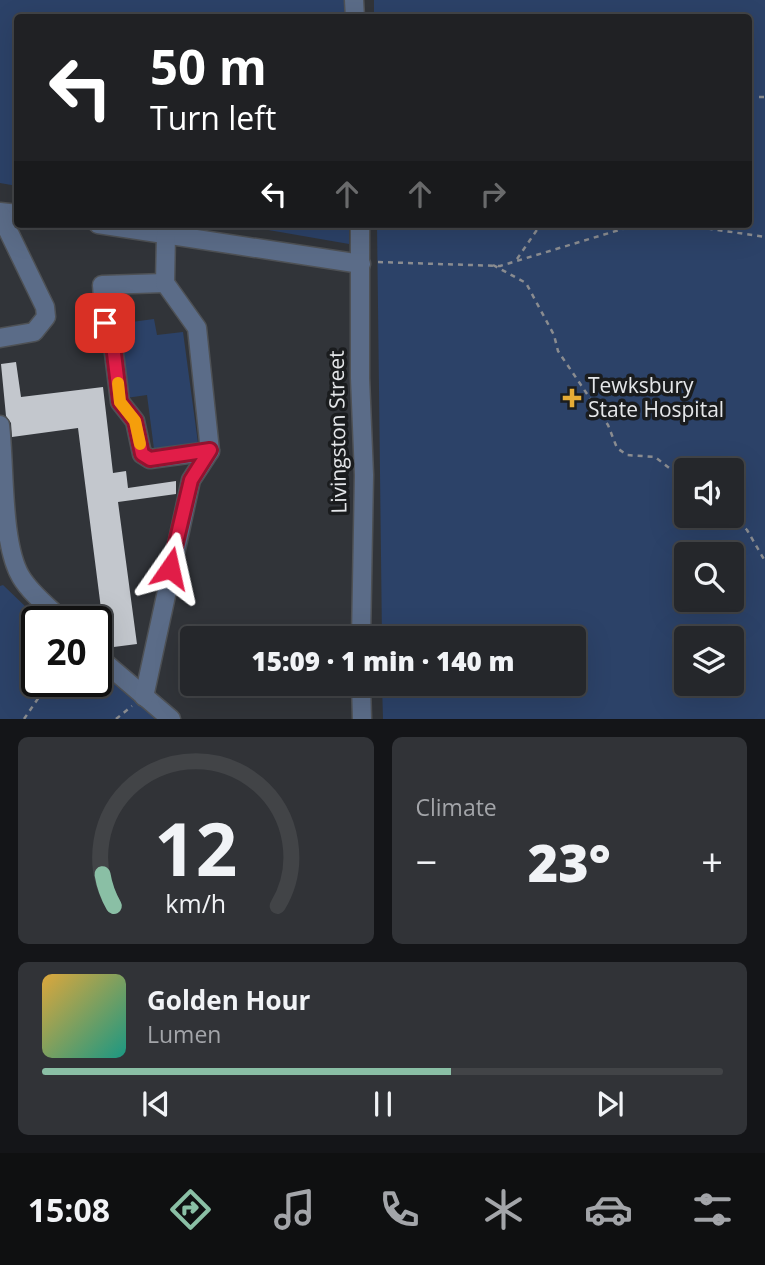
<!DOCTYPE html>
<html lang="en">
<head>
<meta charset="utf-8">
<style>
  body { margin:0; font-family:"Open Sans",sans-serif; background:#313337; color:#f1f3f6; height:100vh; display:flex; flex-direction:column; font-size:26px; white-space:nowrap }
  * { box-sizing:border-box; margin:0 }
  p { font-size:23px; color:#a3a5a9 }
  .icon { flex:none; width:38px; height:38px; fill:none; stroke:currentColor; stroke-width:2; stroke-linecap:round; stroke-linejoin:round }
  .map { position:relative; height:719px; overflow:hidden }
  .side { display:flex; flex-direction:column; gap:18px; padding:18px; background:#141518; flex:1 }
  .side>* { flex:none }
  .top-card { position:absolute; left:14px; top:14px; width:738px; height:214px; border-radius:7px; box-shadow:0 7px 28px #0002,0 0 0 2px #424447; background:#202124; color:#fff; overflow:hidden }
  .tools { position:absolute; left:674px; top:458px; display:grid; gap:14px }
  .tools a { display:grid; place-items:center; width:70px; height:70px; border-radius:7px; background:#25272b; box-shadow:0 7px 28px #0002,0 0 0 2px #424447; font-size:35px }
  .speed { position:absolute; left:21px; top:606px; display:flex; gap:14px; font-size:35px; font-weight:700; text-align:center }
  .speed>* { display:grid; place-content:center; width:91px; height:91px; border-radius:50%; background:#25272b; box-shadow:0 7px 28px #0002,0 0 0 2px #424447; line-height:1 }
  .speed .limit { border:4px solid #111; border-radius:10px; background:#fff; color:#111 }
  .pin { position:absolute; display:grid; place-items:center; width:60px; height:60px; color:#fff; margin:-30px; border-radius:14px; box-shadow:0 4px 10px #0006 }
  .me { position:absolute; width:77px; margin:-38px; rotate:11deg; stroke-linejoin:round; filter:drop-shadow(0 0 5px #0008) }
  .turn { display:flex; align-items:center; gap:24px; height:147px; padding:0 21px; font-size:32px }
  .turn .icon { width:91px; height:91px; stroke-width:2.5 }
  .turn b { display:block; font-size:49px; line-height:60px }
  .lanes { display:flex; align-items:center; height:66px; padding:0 21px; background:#0003; justify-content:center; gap:35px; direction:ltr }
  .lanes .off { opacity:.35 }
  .big { font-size:52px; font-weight:800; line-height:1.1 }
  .side .tile { flex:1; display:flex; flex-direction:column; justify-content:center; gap:10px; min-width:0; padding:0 24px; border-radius:10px; background:#313337 }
  .side .dial { align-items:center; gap:0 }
  .dial svg { height:182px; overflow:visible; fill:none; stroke:#424447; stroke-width:7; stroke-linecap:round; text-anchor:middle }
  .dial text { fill:#f1f3f6; stroke:none }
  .song { display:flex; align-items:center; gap:21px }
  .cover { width:84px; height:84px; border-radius:10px; background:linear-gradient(135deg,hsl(40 70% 55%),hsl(170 70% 35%)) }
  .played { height:7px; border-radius:4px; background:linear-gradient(90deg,#8abfa5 60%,#424447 60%) }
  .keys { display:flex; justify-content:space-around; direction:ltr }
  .heat { display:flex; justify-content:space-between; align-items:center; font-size:38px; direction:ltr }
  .side .tiles { flex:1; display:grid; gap:18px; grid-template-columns:1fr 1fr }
  .tile:last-child { grid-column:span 2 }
  .trip { position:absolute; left:180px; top:626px; width:406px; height:70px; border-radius:7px; background:#25272b; box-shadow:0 7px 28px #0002,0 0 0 2px #424447; font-weight:800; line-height:70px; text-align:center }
  .tabs { display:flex; height:112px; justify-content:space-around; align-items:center; background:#0f1011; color:#a3a5a9 }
  .tabs .icon { width:49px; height:49px }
  .tabs .on { color:#8abfa5 }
  .tabs b { font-size:32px; color:#f1f3f6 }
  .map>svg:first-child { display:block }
  .green { fill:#2c4268; fill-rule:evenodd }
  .building { fill:#c3c7cd }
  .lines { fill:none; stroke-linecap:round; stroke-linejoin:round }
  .minor-casing { stroke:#4e5155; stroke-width:21 }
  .path { stroke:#8a8c90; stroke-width:2.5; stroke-dasharray:5 5; stroke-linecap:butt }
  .minor { stroke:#5b6c88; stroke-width:18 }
  .route-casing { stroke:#92132f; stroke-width:18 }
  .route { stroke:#e11d48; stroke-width:12 }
  .slow { stroke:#f59e0b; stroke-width:12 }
  .poi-dot { fill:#e6ac36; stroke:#1a1c1e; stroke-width:2.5 }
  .labels { text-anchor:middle; stroke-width:7; stroke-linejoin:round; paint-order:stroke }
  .poi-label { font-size:21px; fill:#e5e7ea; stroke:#1a1c1e; text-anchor:start }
  .street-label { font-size:21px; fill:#e5e7ea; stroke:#1a1c1e }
</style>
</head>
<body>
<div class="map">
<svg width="765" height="719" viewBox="0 0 765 719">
  <rect width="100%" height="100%" fill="#313439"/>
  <!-- green -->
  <g class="green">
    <path d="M0,0h346v17l-328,1 -1,168 -17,-3z"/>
    <path d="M374,0h391v719h-382l-1,-35h192v-45h-192l-5,-415h372v-206h-375zM686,471h46v45h-46zM686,555h46v45h-46zM686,639h46v45h-46z"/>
    <path d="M233,224h116v20z"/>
    <path d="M154,319l3,16 26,-3 15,111 -44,6 -7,-54 -21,3 -10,-74z"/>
    <path d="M3,585l25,24 8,-4 20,16h-19v60h59v-22l63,60h-159v-133z"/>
  </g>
  <!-- building -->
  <path class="building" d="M16,362l5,35 82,-10 10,86 13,-2 2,17 48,-7v13l-58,8 19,142 -31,4 -28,-220 -66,9 -1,-14 -5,-7 -5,-52z"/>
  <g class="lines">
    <!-- minor casing -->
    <g class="minor-casing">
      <g id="minor">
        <path d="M354,0l1,18"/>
        <path d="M0,212l18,2"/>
        <path d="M0,214l45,93 1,10 -12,15 -34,6"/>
        <path d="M98,224l263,40"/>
        <path d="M360,224v154l4,97 -3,164"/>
        <path d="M165,283l-63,2 3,38 7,14 8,65 15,19 7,33 8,5 60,-8"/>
        <path d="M0,425c5,41 1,119 21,152 10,17 29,31 42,44"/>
        <path d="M96,655l75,64"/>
        <path d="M361,684l1,35"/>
        <path d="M144,697l47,-217 19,-29 -13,-123 -32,-45 1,-48"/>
      </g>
    </g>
    <!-- path -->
    <g class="path">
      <path d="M749,97h16"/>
      <path d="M678,224l87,13"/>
      <path d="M517,259l24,-35"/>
      <path d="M378,262l122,4 139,-42"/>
      <path d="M493,265l33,18 28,52 4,16 50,74 9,23 10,7 28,2 31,24"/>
      <path d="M732,514l15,16 18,31"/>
      <path d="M82,681l17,8h11"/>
      <path d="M24,719l26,-38"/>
      <path d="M116,719l16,-13"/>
    </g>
    <!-- minor -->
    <use href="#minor" class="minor"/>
  </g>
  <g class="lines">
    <!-- route casing -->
    <g class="route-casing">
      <path id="route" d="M105,323l7,14 8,65 15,19 7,33 8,5 60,-9 -19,30 -21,88"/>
    </g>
    <!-- route -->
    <use href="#route" class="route"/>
    <!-- slow -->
    <path class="slow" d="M118,383l2,19 15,19 5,23"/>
  </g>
  <!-- markers -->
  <path class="poi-dot" d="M568.5 387.5h7v7h7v7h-7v7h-7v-7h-7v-7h7z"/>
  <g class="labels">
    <!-- poi labels -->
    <g class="poi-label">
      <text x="588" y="393">Tewksbury<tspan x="588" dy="24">State Hospital</tspan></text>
    </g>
    <!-- street labels -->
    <g class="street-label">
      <text transform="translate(338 432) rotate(-91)" y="7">Livingston Street</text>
    </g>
  </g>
</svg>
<div class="tools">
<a><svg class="icon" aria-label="sound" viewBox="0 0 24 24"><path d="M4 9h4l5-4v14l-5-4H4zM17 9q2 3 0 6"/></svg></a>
<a><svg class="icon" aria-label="search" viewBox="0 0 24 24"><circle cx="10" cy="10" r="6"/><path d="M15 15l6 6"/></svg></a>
<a><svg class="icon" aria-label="layers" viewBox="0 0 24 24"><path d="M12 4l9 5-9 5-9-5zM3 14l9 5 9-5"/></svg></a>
</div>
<div class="speed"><div class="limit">20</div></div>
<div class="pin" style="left:105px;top:323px;background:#d93025"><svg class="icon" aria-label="arrive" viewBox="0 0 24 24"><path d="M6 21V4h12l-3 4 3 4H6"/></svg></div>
<svg class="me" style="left:170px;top:568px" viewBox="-20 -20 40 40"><path d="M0-17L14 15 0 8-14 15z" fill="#e11d48" stroke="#fff" stroke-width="4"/></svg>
<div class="trip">15:09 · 1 min · 140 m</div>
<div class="top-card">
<div class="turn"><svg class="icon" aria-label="left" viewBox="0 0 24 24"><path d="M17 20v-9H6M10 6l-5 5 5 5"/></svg><div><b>50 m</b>Turn left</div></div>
<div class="lanes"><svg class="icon" aria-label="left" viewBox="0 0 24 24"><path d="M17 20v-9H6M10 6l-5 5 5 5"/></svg><svg class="icon off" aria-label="ahead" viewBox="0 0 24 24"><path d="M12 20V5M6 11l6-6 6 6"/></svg><svg class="icon off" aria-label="ahead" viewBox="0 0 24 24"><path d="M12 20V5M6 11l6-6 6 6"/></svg><svg class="icon off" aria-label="right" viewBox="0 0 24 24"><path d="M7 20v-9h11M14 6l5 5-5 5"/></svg></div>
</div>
</div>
<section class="side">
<div class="tiles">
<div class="tile dial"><svg viewBox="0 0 100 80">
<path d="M14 69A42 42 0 1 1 86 69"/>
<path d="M14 69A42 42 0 0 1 9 55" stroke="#8abfa5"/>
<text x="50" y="56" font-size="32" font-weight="700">12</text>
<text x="50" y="72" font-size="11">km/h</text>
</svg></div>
<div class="tile"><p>Climate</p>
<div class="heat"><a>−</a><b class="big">23°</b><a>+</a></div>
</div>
<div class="tile">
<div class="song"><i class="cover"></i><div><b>Golden Hour</b><p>Lumen</p></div></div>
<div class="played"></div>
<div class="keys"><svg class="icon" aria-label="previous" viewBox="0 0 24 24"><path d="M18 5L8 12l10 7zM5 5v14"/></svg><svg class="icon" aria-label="pause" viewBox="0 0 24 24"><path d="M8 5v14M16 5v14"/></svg><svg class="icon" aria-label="next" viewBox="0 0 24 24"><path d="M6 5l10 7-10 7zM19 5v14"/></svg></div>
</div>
</div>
</section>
<nav class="tabs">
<b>15:08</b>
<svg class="icon on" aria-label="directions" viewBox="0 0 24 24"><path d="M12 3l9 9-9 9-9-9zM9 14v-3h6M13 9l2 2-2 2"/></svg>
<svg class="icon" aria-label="music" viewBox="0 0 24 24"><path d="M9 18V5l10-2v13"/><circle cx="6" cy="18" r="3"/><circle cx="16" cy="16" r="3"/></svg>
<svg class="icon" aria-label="phone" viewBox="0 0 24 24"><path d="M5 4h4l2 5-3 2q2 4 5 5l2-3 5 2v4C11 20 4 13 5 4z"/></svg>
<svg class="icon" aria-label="climate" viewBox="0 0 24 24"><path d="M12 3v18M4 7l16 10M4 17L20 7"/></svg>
<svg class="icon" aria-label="car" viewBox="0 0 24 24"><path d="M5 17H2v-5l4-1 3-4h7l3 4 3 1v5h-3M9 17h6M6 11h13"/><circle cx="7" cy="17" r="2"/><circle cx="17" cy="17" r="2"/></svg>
<svg class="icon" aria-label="filters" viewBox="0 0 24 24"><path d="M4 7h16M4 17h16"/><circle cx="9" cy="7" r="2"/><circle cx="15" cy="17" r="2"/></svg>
</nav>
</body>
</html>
